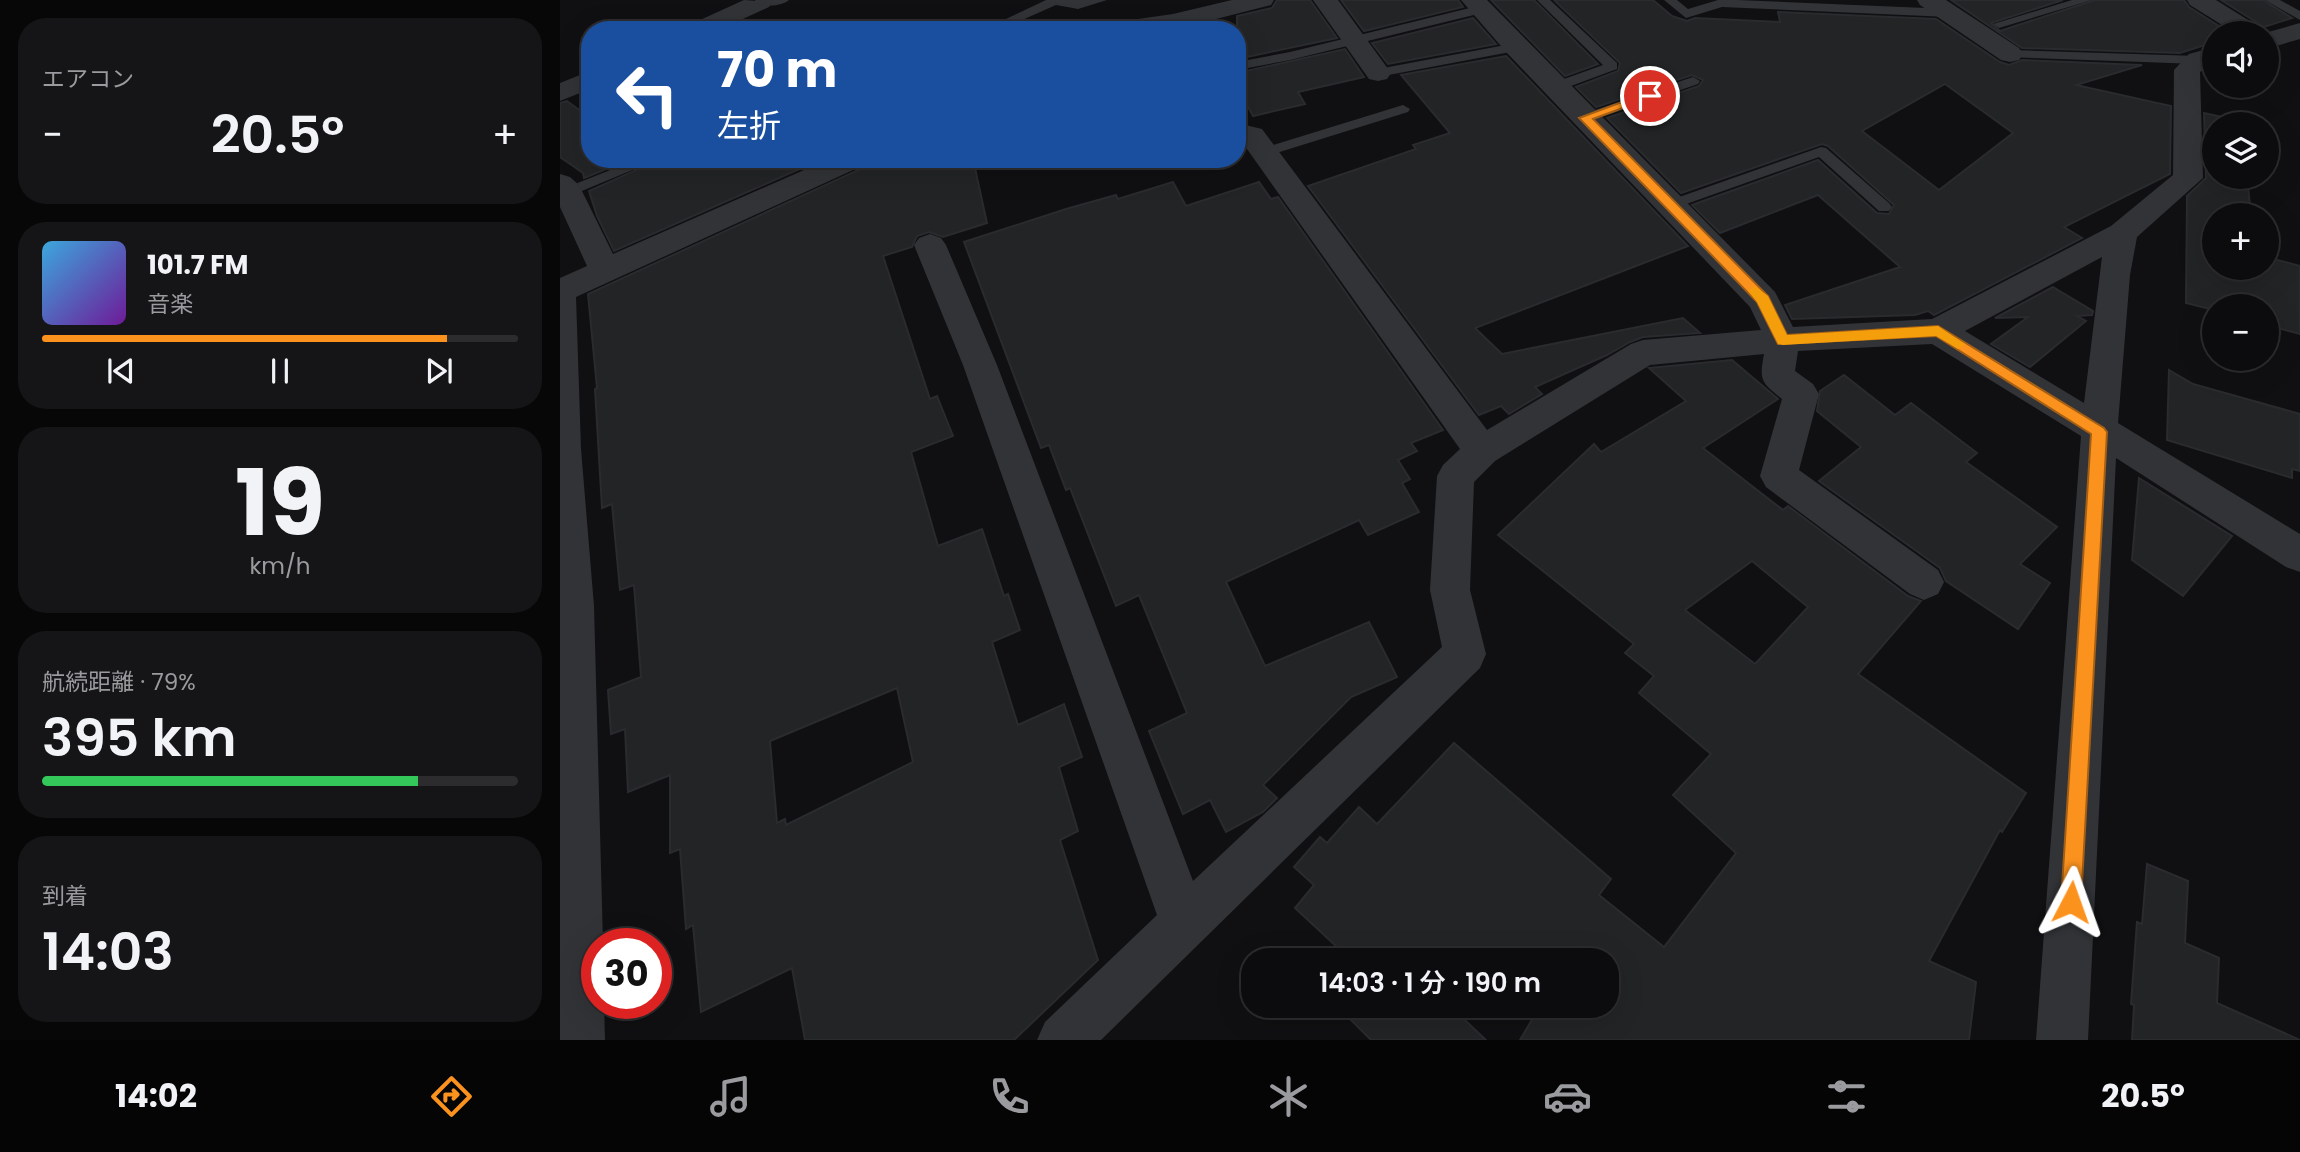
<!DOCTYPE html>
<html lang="ja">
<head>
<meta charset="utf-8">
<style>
  body { margin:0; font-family:Poppins,"Noto Sans JP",sans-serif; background:#151517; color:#f1f3f6; height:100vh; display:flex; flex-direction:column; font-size:26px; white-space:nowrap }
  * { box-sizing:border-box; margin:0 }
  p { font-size:23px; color:#9a9b9e }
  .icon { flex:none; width:38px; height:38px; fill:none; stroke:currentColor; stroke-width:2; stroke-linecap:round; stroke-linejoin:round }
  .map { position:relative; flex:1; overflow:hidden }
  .side { display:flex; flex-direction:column; gap:18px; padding:18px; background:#070708; width:560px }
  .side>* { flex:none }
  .banner { position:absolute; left:21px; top:21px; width:665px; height:147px; border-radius:28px; box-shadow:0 7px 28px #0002,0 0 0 2px #2c2c2e; background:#1a4fa0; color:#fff; overflow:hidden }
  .buttons { position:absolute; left:1642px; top:21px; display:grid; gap:14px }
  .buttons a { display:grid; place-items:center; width:77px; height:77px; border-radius:50%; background:#0c0c0e; box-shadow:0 7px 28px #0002,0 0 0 2px #2c2c2e; font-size:35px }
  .speed { position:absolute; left:21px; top:928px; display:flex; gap:14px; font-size:35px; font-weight:700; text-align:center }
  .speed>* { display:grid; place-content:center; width:91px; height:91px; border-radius:50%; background:#0c0c0e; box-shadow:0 7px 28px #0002,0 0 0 2px #2c2c2e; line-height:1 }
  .speed .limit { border:10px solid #d22; background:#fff; color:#111 }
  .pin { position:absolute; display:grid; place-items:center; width:60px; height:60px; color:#fff; margin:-30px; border:4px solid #fff; border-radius:50%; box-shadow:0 2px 7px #0007 }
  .me { position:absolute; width:77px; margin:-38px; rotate:4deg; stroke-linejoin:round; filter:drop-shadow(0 0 5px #0008) }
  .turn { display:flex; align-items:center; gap:24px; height:147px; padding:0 21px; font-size:32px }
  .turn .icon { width:91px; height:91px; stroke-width:2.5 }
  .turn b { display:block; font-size:49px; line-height:60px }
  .big { font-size:52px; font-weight:600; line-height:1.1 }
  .side .card { flex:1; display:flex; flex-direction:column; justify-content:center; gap:10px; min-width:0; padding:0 24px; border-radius:28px; background:#151517 }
  .side .dial { align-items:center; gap:0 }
  .dial b { font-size:91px; line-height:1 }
  .song { display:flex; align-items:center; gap:21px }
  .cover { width:84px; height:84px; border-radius:10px; background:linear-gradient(135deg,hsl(200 70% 55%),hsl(280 70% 35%)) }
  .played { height:7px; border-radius:4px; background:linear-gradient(90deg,#fc921e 85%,#2c2c2e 85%) }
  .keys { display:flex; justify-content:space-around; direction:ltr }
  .heat { display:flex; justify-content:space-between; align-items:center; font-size:38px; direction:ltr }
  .charge { height:10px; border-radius:5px; background:linear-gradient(90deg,#34c759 79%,#2c2c2e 0) }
  .trip { position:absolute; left:681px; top:948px; width:378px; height:70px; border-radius:28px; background:#0c0c0e; box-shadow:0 7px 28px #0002,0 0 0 2px #2c2c2e; font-weight:600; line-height:70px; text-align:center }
  .tab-bar { display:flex; height:112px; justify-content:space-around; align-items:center; background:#050506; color:#9a9b9e }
  .tab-bar .icon { width:49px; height:49px }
  .tab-bar .current { color:#fc921e }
  .tab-bar b { font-size:32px; color:#f1f3f6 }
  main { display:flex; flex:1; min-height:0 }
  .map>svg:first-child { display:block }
  .building { fill:#232426; stroke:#2a2b2e; stroke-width:2; fill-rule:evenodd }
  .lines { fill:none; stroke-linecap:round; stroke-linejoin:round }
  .lane { fill:#313337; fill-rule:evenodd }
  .street { fill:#313337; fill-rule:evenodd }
  .route { fill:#fc921e; stroke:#a45f14; stroke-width:2 }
  .slow { fill:#f59e0b }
</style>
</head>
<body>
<main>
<section class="side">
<div class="card"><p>エアコン</p>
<div class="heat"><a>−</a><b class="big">20.5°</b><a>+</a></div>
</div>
<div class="card">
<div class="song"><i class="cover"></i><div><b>101.7 FM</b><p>音楽</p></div></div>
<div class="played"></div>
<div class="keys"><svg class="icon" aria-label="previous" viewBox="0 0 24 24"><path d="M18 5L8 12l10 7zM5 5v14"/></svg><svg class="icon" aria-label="pause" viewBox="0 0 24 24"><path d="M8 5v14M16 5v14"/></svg><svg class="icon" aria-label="next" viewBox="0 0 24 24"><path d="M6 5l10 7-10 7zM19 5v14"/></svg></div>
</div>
<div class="card dial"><b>19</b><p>km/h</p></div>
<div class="card"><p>航続距離 · 79%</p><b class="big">395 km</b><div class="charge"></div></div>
<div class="card"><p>到着</p><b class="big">14:03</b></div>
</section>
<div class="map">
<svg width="1740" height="1040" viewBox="0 0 1740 1040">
  <rect width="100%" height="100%" fill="#101012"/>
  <!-- building -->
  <g class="building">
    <path d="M717,0h33l27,38 -100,21v-43l35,-8z"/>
    <path d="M781,0h117l5,7 -99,24z"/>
    <path d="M931,0h43l64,64 -33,12z"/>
    <path d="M994,0h99l19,16 15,5 8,-3 85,4 -2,-10 158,7 64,43 9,3 13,-5 120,5 -66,20 95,21 -1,68 -106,53 18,11 -148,77 -6,-4 -13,4 -123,4 -7,-14 115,-38 -82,-72 -98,38 -28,-28 126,-45 59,53 12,1 5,-9 -66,-59 -6,-2 -141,49 -74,-75 92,-32 4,-6 -11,-5 -96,32 -20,-20 42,-16 2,-8zM1385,84l68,49 -74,57 -77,-59z"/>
    <path d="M1391,0h112l-72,23 9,8 95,-31h89l5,7 41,26h-16v9l-34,11 -158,-5z"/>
    <path d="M1661,0h42l29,18 -28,9z"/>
    <path d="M913,18l23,26 -108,20 -16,-21z"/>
    <path d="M785,49l19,28 -66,15 7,12 -52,12 -7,-13 -9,2v-32z"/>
    <path d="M946,56l182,190 -213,82 27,26 181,-36 17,15 -57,4 -13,5 -23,13 -72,32 7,7 -33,20 -8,-8 -22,9 -171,-229 108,-37 -3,-4 37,-12 -49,-58z"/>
    <path d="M7,101l23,17v41h40l-46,19 -1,-5 -23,-16v-54z"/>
    <path d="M1644,113l37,8v3h-27v53h33l4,38h-37v53h52v-11l34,9v68l-34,-9v-19h-52v4l-28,-7 1,-107 19,-18z"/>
    <path d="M101,159h161l-208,92 -17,-35 -8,-25z"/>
    <path d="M310,159h103l14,64 -44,14 -14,-5 -12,4 -5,11 -29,9 47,143 7,-3 16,40 -42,16 27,94 44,-17 22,67 4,-2 12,36 -28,12 26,83 46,-21 18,53 -23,10 19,64 -18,9 38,120 -84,80h-209l-13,-72 -91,44 -8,-87 -7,4 -6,-80 -10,4v-78l-42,17 -3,-63 -14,5 -3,-44 33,-13 -7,-92 -14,5 -8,-86 -10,4 -7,-119 2,-1 -9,-94 277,-127zM337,688l16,74 -127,63 -1,-6 -8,4 -7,-82z"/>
    <path d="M613,182l13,24 73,-24 12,17 7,-2 165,233 -32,13 6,8 -19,9 12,19 -8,4 17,29 -51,23 -9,-15 -133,62 39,84 104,-44 28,55 -46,20 -88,88 14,13 -14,14 -37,20 -16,-32 -27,14 -34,-83 38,-18 -48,-118 -23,11 -46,-118 -4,2 -17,-45 -8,3 -77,-206 102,-33 50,-14 2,4z"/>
    <path d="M1493,287l40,24 -1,4 -15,1 9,5 -56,46 -39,-23 37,-27 -33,1z"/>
    <path d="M1172,360l46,39 -75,49 80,62 5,-4 120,90 13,5 -63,73 168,119 -24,39 -2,-2 -71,131 47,21 -7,58h-449l20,-34h66v-45h-254l-57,-53 19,-23 -20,-18 26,-30 7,6 32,-36 18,17 77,-81 157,136 -12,16 65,52 72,-94 -63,-58 38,-41 -72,-61 15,-17 -29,-23 9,-9 -136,-109 96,-91 7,8 85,-51 -37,-33zM1192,561l56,46 -53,57 -70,-54z"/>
    <path d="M1609,370l24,14 107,30v57l-8,-2v9l-125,-38z"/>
    <path d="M1284,375l51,40 16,-12 66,50 -11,9 91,65 -37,37 30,19 -32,46 -72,-48 -6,-13 -121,-87 42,-34 -44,-36 3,-20z"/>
    <path d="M1579,478l93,58 -49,60 -51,-36z"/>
    <path d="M1587,864l41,17 -3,62 34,15 -2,45 83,37h-168l2,-35 -3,-1 6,-82 5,2z"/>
    <path d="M792,1006h98l36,34h-115l-25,-25z"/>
  </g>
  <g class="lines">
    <!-- lane -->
    <g class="lane">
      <path d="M195,0h34c-7,6 -24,7 -33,5z"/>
      <path d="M486,0h61l-29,9 -22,-4 -56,25h-17z"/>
      <path d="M977,0h13l67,63v6l-57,21h-10v-6l53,-19z"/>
      <path d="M1104,0h13l11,9 30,-9h19l212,9 6,4 -6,4 -227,-10 -36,11z"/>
      <path d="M1512,0h20l-93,28 -6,-4z"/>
      <path d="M1705,0h15l20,11v9z"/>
      <path d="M922,5l4,1v6l-196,48 -53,10v-8l53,-10z"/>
      <path d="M956,43l6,4 -1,3 -143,27 -7,-4 7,-4z"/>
      <path d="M1450,50l188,6 7,4 -7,4 -193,-7 -2,-3z"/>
      <path d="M1133,77l7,4 -2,3 -108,37h-10l-2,-3 2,-3z"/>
      <path d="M843,105l7,4 -2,3 -138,43h-10l-2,-3 2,-3z"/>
      <path d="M1261,147l5,1 63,55 3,4 -3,4h-10l-60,-54 -144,51h-10l-3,-3 3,-3z"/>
      <path d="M78,159h21l-99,41v-10z"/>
    </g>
    <!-- street -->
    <g class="street">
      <path d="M184,0l28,2 -3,5 -50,23h-34l4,-5z"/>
      <path d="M672,0h42l-3,5 -98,25h-69l4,-5 9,-3 56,-8z"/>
      <path d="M753,0h25l53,73 -4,6 -9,2 -9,-2z"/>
      <path d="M901,0h26l288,292 18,35 139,-8 179,-93 62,-51 1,-105 15,-16 25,-7v17l-14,8 3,106 -66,59 -7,38 -12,148 182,111v38l-14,-5 -170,-109 -28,582h-52l45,-604 -149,-92 -134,7 -3,20 18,13 6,10 -20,76 139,100 6,12 -6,12 -14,6 -14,-6 -144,-107 -6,-11 22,-77c-21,-17 -23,-18 -18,-45l-114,11 -155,96 -21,21 -4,108 16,64 -6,14 -379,372h-64l8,-18 112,-107 -194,-550 -49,-120 5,-7 11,-4 11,4 5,7 51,120 196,516 249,-234 -12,-57 7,-114 6,-11 17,-16 -218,-307 -5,-1v-18l25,6 225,301 144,-86 12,-4 118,-10 -11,-23 -243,-254zM1542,257l-18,146 -119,-72z"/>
      <path d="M1357,0h29l73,48 4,6 -4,6 -9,2 -9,-2 -81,-55z"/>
      <path d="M1627,0h29l45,28 4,5h-30l-45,-28z"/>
      <path d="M1740,23v16l-34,10 -1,-16z"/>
      <path d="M30,71v18l-30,12v-18z"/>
      <path d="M269,159h39l-4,6 -288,132 5,152 13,157 9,337h-6v60h7l1,37h-45v-762l27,-12 -27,-59v-33l10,3 9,8 34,69z"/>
    </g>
  </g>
  <!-- route -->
  <path class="route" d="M1086,93l9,3 -62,23 175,177 19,39 151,-9 166,102 3,4 -26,470 -3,7 -7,3 -7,-3 -3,-7 30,-468 -155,-98 -158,8 -21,-42 -178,-184z"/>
  <!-- slow -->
  <path class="slow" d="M1195,286l13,10 19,39 151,-9 27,18 -7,5 -22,-13 -153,9 -5,-1 -21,-42 -9,-11z"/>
</svg>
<div class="buttons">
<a><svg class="icon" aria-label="sound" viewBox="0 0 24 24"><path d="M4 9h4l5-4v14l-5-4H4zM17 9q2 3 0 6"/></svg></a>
<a><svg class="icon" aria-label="layers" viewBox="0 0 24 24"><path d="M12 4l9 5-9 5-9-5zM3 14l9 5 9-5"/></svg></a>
<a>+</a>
<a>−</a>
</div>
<div class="speed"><div class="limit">30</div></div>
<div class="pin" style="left:1090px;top:96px;background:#d93025"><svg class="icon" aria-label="arrive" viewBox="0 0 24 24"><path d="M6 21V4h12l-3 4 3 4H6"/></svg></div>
<svg class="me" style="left:1511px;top:902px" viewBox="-20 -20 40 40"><path d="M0-17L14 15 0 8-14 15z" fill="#fc921e" stroke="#fff" stroke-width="4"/></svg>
<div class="trip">14:03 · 1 分 · 190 m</div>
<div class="banner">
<div class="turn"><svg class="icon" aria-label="left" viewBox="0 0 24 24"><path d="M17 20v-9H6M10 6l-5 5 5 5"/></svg><div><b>70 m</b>左折</div></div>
</div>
</div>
</main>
<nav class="tab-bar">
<b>14:02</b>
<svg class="icon current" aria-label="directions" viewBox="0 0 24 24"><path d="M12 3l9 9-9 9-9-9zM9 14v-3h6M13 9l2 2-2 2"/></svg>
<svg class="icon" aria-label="music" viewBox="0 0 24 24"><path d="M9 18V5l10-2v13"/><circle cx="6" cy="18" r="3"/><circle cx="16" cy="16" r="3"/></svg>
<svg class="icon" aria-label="phone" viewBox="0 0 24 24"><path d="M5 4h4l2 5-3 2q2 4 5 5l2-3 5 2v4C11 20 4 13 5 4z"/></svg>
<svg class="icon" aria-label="climate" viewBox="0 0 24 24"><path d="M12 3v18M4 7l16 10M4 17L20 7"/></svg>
<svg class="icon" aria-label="car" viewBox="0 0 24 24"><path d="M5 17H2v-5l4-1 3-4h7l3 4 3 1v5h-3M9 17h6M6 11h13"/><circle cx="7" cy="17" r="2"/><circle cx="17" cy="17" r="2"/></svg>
<svg class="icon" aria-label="filters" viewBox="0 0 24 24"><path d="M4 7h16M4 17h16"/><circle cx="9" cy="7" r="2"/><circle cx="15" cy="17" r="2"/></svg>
<b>20.5°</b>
</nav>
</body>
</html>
